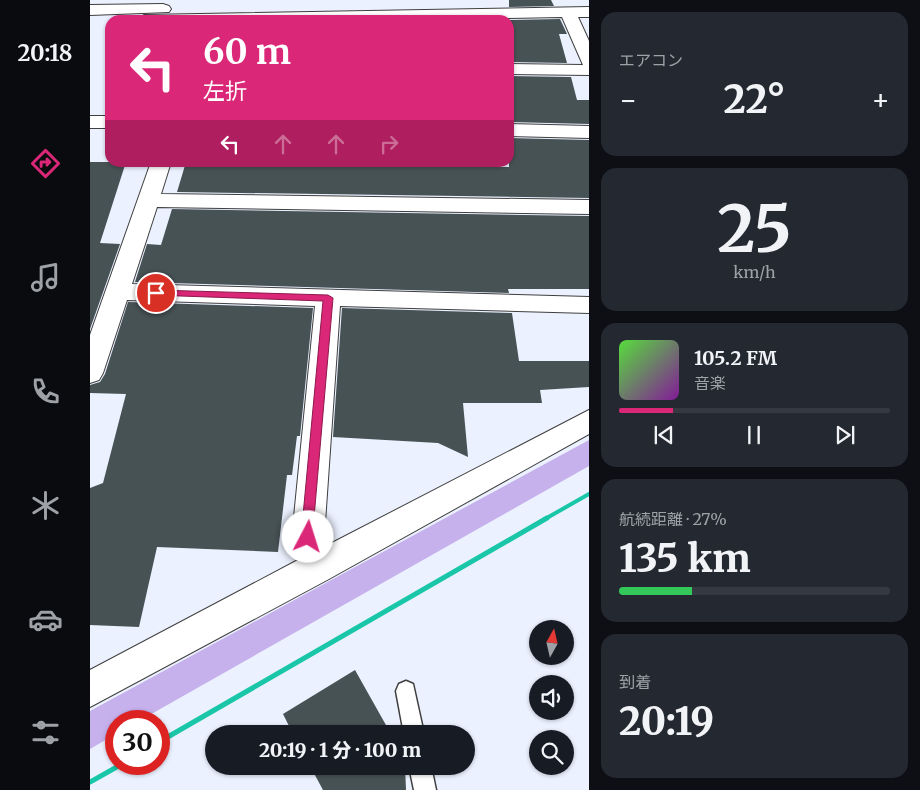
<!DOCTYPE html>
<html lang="ja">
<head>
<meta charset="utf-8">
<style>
  body { margin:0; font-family:Merriweather,"Noto Sans JP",serif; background:#242831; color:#f1f3f6; height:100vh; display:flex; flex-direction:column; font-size:19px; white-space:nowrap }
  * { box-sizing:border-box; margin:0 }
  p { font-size:16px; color:#9ea1a6 }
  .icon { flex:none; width:28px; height:28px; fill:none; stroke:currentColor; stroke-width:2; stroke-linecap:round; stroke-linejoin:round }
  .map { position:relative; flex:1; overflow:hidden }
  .sheet { display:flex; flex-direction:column; gap:12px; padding:12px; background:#0d0f14; width:331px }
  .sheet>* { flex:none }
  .top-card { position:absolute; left:15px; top:15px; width:409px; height:152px; border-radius:15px; box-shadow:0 1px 4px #0004; background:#db2777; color:#fff; overflow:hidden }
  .needle { width:32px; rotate:8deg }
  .tools { position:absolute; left:439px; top:620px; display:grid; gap:10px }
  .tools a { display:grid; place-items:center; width:45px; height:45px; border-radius:50%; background:#171b24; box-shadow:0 1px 4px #0004; font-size:25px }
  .speed { position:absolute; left:15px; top:710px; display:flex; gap:10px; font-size:25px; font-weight:700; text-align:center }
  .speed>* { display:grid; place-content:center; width:65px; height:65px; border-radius:50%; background:#171b24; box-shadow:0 1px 4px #0004; line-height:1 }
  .speed .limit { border:8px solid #d22; background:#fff; color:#111 }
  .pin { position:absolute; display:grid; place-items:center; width:42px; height:42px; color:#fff; margin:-21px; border:2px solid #fff; border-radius:50%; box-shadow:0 1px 5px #0007 }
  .me { position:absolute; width:55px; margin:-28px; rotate:5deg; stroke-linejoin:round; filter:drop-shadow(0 0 4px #0008) }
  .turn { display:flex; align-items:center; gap:18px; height:105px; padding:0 15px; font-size:22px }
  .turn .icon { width:65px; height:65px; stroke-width:2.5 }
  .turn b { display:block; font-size:35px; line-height:42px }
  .lanes { display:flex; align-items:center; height:48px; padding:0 15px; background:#0003; justify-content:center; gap:25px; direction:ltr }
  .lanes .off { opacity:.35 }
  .big { font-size:38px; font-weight:800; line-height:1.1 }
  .sheet .card { flex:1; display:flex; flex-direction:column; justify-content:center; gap:8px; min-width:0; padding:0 18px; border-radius:15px; background:#242831 }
  .sheet .dial { align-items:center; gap:0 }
  .dial b { font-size:65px; line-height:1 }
  .song { display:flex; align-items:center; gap:15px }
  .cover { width:60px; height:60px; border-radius:8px; background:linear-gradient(135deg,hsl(110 70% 55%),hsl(290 70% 35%)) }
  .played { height:5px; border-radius:2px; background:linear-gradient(90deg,#db2777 20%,#363941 20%) }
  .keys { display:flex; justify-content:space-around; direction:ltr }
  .heat { display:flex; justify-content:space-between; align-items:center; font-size:28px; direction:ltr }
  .charge { height:8px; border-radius:4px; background:linear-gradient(90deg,#34c759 27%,#363941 0) }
  .trip { position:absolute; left:115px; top:725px; width:270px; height:50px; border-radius:25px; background:#171b24; box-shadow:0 1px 4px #0004; font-weight:800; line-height:50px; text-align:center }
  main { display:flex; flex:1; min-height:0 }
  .dock { display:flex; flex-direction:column; width:90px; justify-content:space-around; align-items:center; background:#090b0e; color:#9ea1a6 }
  .dock .icon { width:35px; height:35px }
  .dock .current { color:#db2777 }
  .dock b { font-size:22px; color:#f1f3f6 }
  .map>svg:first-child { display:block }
  .green { fill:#c6b1ec }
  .building { fill:#475255 }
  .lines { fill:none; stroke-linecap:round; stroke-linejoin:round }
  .service-casing { stroke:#3f3f3f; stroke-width:3 }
  .minor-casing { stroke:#3f3f3f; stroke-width:2 }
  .service { fill:#fff; fill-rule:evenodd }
  .minor { fill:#fff; fill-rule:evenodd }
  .rail-far1 { stroke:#19c7a8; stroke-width:4 }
  .rail { stroke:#19c7a8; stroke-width:5 }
  .route { fill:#db2777; stroke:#8e194d }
</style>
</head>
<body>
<main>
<nav class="dock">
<b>20:18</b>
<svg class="icon current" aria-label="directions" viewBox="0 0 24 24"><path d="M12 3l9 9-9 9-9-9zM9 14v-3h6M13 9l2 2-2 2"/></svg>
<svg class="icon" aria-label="music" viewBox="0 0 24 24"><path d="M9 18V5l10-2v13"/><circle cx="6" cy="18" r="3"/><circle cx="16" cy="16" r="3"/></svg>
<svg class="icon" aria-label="phone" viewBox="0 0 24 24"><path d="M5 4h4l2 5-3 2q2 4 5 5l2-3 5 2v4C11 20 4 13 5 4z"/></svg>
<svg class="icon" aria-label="climate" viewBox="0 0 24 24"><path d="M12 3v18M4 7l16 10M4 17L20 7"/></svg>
<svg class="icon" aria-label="car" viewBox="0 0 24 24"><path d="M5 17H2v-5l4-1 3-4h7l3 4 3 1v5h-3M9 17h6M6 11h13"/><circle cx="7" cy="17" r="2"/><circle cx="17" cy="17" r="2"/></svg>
<svg class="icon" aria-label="filters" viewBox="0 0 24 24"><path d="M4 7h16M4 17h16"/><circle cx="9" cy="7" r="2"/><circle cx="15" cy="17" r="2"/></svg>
</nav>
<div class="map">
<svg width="499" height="790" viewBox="0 0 499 790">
  <rect width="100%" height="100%" fill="#ebf1ff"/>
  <!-- green -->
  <path class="green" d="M499,440v26l-450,255h-23v13l-26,15v-38z"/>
  <!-- building -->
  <g class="building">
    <path d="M419,0h42l3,6 -45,1z"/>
    <path d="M470,19l7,15h-8l8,29 -58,-1v-42z"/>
    <path d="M419,76l62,1 6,23h12v24l-80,-2z"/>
    <path d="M419,138l80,2v58l-412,-6 9,-30 323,5z"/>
    <path d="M0,162h36l-26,81 20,1 -30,85z"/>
    <path d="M82,209l417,7v73h-81l1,4 -374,-11 12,-38 14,1z"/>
    <path d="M38,302l185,6 -13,128h-3l-5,39h-5l-9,77 -121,-5 -18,80 -49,-2v-137l13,-5 23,-89 -36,-1v-8l10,-3 5,-8z"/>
    <path d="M252,308l170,5 7,48h70v26l-49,3 2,13h-79l5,54 -30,-14 -105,-6z"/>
    <path d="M265,670l36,64h-98l-10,-20z"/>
    <path d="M220,766h95l1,24h-83z"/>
  </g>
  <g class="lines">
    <!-- service casing -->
    <g class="service-casing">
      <g id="service">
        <path d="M316,681l7,3 11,50h-20l-8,-43 3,-7z"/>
        <path d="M319,766h22l5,24h-22z"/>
      </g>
    </g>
    <!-- minor casing -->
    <g class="minor-casing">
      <g id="minor">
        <path d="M73,4l6,2 2,3 -2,3 -79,3v-10z"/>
        <path d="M499,7v10h-11l11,24v34l-80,-1v-10l74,1 -21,-48 -152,3h-274l8,-5z"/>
        <rect x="0" y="116" width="20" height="12"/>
        <path d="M419,124l80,2v12l-80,-2z"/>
        <path d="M61,162h20l-10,32 428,6v14l-432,-7 -25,77 457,13v16l-249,-7 -16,231 2,9 263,-136v24l-260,145 -239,128v-37l208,-110 -6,-23 23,-231 -188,-6 -24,73 -4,7 -9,3v-48z"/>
      </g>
    </g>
    <!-- service -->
    <use href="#service" class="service"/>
    <!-- minor -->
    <use href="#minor" class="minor"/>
    <!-- rail-far1 -->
    <path class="rail-far1" d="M455,519l44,-25"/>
    <!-- rail -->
    <g class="rail">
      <path d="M69,742l388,-224"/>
      <path d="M0,782l32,-18"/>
    </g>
  </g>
  <!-- route -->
  <path class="route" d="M66,290l172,5 5,3 -21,243h-9l-2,-4 22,-236 -171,-6 -1,-2z"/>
</svg>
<div class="tools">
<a><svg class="needle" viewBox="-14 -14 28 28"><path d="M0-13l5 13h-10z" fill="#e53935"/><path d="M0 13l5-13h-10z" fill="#9ea1a6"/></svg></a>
<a><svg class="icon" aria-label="sound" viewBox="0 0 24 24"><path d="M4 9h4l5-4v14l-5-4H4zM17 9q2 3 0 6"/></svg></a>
<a><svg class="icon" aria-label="search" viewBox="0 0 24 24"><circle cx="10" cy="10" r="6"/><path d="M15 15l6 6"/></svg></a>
</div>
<div class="speed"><div class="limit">30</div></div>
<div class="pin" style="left:66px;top:293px;background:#d93025"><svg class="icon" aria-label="arrive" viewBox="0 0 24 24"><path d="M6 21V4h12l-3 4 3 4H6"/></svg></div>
<svg class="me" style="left:218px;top:537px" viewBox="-20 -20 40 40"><circle r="19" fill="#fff"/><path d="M0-13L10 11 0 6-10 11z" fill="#db2777"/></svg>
<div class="trip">20:19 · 1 分 · 100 m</div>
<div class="top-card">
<div class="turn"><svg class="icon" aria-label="left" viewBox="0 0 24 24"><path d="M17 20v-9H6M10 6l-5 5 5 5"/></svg><div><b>60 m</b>左折</div></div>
<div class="lanes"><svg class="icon" aria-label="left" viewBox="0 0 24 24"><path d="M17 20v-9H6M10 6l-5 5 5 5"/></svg><svg class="icon off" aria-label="ahead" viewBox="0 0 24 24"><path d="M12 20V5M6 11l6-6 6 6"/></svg><svg class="icon off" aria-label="ahead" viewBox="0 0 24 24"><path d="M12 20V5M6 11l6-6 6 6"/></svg><svg class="icon off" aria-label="right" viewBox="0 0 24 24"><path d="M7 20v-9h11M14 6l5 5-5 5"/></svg></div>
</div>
</div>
<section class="sheet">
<div class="card"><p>エアコン</p>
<div class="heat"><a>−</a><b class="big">22°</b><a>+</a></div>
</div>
<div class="card dial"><b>25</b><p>km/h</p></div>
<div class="card">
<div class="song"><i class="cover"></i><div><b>105.2 FM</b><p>音楽</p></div></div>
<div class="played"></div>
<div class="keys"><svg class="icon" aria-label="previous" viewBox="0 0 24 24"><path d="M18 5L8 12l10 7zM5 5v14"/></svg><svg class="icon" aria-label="pause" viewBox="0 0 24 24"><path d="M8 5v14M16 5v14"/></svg><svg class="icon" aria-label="next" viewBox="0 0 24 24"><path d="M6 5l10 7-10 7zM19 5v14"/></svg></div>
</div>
<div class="card"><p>航続距離 · 27%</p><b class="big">135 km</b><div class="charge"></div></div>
<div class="card"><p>到着</p><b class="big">20:19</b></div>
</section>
</main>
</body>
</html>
